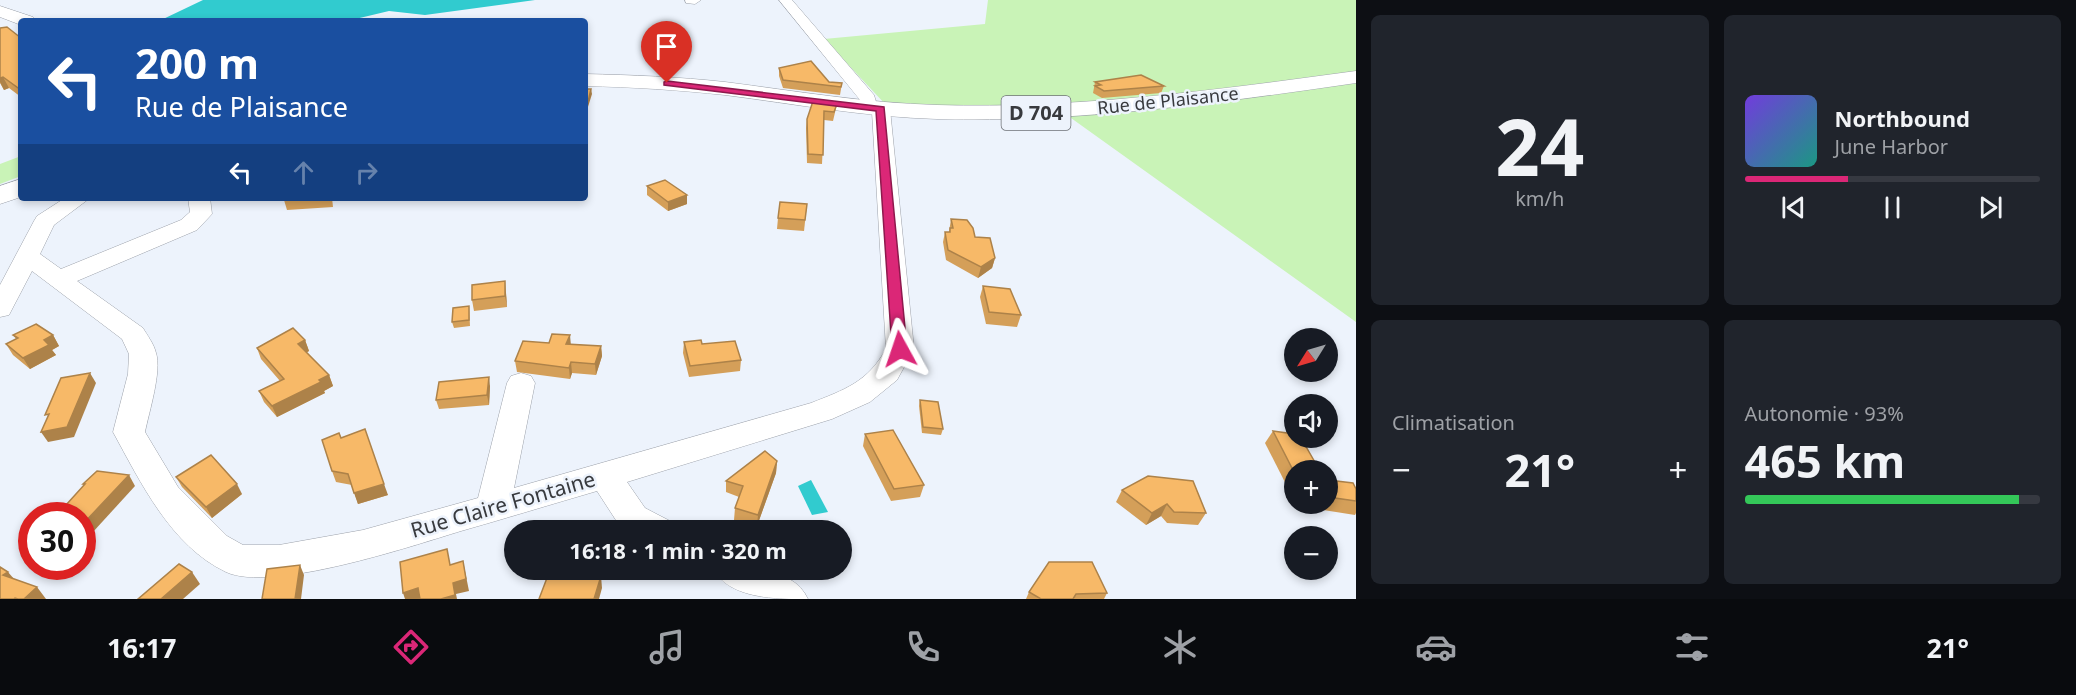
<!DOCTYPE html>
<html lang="fr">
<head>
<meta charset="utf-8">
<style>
  body { margin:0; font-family:"Noto Sans",sans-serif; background:#20242c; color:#f1f3f6; height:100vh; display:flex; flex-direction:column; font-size:22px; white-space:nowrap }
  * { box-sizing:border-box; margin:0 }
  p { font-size:20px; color:#9ea1a6 }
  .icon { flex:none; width:33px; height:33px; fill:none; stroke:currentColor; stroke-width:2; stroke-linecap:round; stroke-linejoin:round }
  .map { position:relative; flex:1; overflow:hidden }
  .sheet { display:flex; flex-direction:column; gap:15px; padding:15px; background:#0d0f14; width:720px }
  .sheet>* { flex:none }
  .hud { position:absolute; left:18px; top:18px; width:570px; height:183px; border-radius:6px; box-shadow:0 3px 9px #0003; background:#1a4fa0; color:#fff; overflow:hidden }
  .needle { width:39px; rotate:233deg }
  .buttons { position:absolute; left:1284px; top:328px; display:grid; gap:12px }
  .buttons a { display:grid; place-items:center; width:54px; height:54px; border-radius:50%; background:#171b24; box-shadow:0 3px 9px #0003; font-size:30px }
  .speed { position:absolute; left:18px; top:502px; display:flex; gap:12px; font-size:30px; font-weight:700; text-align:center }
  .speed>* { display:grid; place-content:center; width:78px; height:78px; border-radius:50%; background:#171b24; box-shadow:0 3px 9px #0003; line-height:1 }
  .speed .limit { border:9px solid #d22; background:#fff; color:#111 }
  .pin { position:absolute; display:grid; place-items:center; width:51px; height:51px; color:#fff; margin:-62px -26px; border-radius:50% 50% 50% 0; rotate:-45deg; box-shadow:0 0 6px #0007 }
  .pin .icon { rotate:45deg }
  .me { position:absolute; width:66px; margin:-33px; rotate:355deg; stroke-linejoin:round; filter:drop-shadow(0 0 4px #0008) }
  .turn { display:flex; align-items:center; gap:21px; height:126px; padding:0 18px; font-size:27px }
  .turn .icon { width:78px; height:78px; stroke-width:2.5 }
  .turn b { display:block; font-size:42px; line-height:51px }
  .lanes { display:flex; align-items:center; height:57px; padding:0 18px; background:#0003; justify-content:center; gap:30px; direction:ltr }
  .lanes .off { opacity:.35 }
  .big { font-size:45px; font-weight:700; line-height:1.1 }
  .sheet .widget { flex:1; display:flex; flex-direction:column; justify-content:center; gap:9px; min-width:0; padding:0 21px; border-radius:9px; background:#20242c }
  .sheet .dial { align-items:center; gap:0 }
  .dial b { font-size:78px; line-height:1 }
  .song { display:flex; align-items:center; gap:18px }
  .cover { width:72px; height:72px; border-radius:9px; background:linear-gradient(135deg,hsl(260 70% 55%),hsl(170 70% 35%)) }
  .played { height:6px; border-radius:3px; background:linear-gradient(90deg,#db2777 35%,#363941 35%) }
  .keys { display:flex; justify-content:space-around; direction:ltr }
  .heat { display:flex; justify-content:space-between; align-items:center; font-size:33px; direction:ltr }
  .charge { height:9px; border-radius:4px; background:linear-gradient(90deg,#34c759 93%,#363941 0) }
  .sheet .tiles { flex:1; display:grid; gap:15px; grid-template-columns:repeat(2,1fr) }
  .trip { position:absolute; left:504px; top:520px; width:348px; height:60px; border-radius:30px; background:#171b24; box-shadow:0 3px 9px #0003; font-weight:700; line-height:60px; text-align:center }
  .menu { display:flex; height:96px; justify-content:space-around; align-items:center; background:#090b0e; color:#9ea1a6 }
  .menu .icon { width:42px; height:42px }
  .menu .on { color:#db2777 }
  .menu b { font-size:27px; color:#f1f3f6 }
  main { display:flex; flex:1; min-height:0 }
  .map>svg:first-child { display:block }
  .green { fill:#c9f3b7 }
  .water { fill:#31cbcf }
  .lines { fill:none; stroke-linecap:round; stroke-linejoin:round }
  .minor-casing { stroke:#9ca1aa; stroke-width:1 }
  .major-casing { stroke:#9ca1aa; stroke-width:1 }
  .minor { fill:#fff; fill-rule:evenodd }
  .major { fill:#fff; fill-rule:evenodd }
  .wall { fill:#d49f59 }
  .shaded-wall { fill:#ad8249 }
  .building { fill:#f7b968; stroke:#ad8249; stroke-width:1.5 }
  .route { fill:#db2777; stroke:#8e194d; stroke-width:1.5 }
  .labels { text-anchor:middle; stroke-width:5; stroke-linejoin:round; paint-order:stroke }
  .far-street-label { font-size:18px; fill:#383a3e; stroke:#edf3fc }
  .shield { fill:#edf3fc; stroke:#6e7277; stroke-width:1.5 }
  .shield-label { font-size:20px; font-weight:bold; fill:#383a3e }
  .street-label { font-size:21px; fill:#383a3e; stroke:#edf3fc }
</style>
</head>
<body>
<main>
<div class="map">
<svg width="1356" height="599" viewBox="0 0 1356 599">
  <rect width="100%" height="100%" fill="#edf3fc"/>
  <!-- green -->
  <g class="green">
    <path d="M988,0h368v322l-299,-214 -171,-3 -62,-66 161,-15z"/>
    <path d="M21,156v20l-21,8v-20z"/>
  </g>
  <!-- water -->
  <g class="water">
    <path d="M203,0h332l-110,15 -36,-4 -42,10h-188z"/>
    <path d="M811,480l17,32 -16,3 -14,-29z"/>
  </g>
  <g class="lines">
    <!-- minor casing -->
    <g class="minor-casing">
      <g id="minor">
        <path d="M685,0h16l-6,4 -9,-1z"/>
        <path d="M779,0h13l82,95 3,10h10l3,4 24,240 -17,31 -27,22 -38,17 -205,63 18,26 25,13 6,10h-50l-5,-3 -24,-37c-45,13 -90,27 -136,40 -49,15 -190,62 -235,41 -55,-26 -85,-89 -113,-140l15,-58 1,-20 -7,-15 -90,-68 -23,44 -9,2v-32l34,-64 3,-5 28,-18h25l-36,27 -14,29 21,15 120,-49 9,-8 -2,-14h22l2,16 -15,16 -120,51 66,47c4,7 11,16 13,25 6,18 -7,59 -11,79l33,55 49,49 16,9h36l84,-15 115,-32 29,-115 4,-7 10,-3 10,3 4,7 -21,105 297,-85c33,-13 57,-21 75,-54l-14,-237h-9l-3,-12z"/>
        <path d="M714,570c32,0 78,-5 94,29 -32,0 -78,0 -94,-29z"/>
      </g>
    </g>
    <!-- major casing -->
    <g class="major-casing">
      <g id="major">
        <path d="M0,6l33,11 3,4h-15v4l-21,-8z"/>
        <path d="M1356,71v12c-139,20 -279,40 -419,36 -71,-2 -142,-15 -212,-24 -46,-5 -93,-8 -140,-9v-12c47,1 94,3 140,8 70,9 141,21 212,23 140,4 280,-15 419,-34z"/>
        <path d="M21,179v18l-21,7v-18z"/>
      </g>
    </g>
    <!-- minor -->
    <use href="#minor" class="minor"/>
    <!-- major -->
    <use href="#major" class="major"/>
  </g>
  <!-- wall -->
  <g class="wall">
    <path d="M0,28l21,10v59l-12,-9 -5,2 -4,-7z"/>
    <path d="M779,68l50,14 13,1 -2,12 -57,-7 -4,-12z"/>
    <path d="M1095,82l69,4 -3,7 -59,5 -9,-5z"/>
    <path d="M837,104l-4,17 -9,-1 -2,44 -15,-1 -1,-35 1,-9z"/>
    <path d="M647,186l40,9v9l-19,7 -21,-16z"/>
    <path d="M285,198h47l1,9 -46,3 -3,-10z"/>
    <path d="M807,204l-3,27 -27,-2 1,-11z"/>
    <path d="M951,219l24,18 20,21 -3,10 -14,10 -32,-18 -3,-18 2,-10h4z"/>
    <path d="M983,286l38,29 -4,12 -31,-3 -6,-27z"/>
    <path d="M506,293l1,14 -33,4 -2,-11z"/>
    <path d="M469,306l1,20 -16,2 -2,-6z"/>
    <path d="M13,335h40l6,11 -7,4 4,5 -26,14 -17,-14 -7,-11 10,-5z"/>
    <path d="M305,340l4,11 -2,1 22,23 4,11 -9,5 1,2 -48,24 -13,-15 -5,-11 21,-10 -19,-22 -4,-11z"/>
    <path d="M684,342l18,2 39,16 -1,11 -51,6 -6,-24z"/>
    <path d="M549,343l52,3 1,10 -6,19 -24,-2 -2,6 -53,-7 -2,-11z"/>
    <path d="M490,386l-1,19 -50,4 -3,-9z"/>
    <path d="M920,400l23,29 -2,6 -19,-2 -3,-27z"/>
    <path d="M1273,431l21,40v29l-29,-57z"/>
    <path d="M865,434l59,51 -4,12 -29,4 -28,-55z"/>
    <path d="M341,438l47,57 -30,9 -6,-19 -16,-3 -4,-11z"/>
    <path d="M777,461l-1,12 -19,53 -23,-6 1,-12 4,-11 -13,-5v-11z"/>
    <path d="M176,477l66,17 -30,24 -30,-31z"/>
    <path d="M1328,480l28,9v24l-1,2 -57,-9 -1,-2h31z"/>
    <path d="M1122,490l84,23 -8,12 -31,-2 -6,-7 -15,9 -30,-23z"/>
    <path d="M32,542v13l-6,-7z"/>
    <path d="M1029,592l78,1 -3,6h-78z"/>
  </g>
  <!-- shaded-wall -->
  <g class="shaded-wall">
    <path d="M3,77l6,11 -5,2 -4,-8v-4z"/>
    <path d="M591,89l1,5 -5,16v-4z"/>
    <path d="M687,195v9l-19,7v-9z"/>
    <path d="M995,258l-3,10 -14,10 3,-11z"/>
    <path d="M505,281l1,12 1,14 -2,-11z"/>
    <path d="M53,335l6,11 -7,4 4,5 -26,14 -7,-11 21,-18z"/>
    <path d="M570,335l1,11 -5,-2z"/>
    <path d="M305,340l4,11 -7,4 -4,-11z"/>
    <path d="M601,346l1,10 -6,19 -1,-11z"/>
    <path d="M571,362l1,11 -2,6 -1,-11z"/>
    <path d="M90,373l6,10 -22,54 -26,5 -7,-10z"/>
    <path d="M329,375l4,11 -9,5 1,2 -48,24 -5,-11z"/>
    <path d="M489,377l1,9 -1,19 -2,-10z"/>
    <path d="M777,461l-1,12 -19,53 1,-11z"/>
    <path d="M129,475l6,11 -53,58v-19z"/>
    <path d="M237,484l5,10 -30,24 -6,-11z"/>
    <path d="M384,484l4,11 -30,9 -4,-11z"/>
    <path d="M1167,504l-6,12 -15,9 6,-12z"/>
    <path d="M463,561l6,30 -13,3 1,5h-16l12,-16z"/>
    <path d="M300,565l4,10 -3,24h-6z"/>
    <path d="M8,572l12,14 -17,-11z"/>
    <path d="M192,572l8,12 -17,15h-22z"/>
    <path d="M601,576l1,12 -3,11h-5z"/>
    <path d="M37,587l9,12h-22z"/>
    <path d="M418,588l4,11h-17l-2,-6z"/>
  </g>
  <!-- building -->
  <g class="building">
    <path d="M7,27l14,11v52l-18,-13 -3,1v-50z"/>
    <path d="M811,61l18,21 13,1 -1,4 -58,-7 -4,-12z"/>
    <path d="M1141,75l23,11 -60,5 -9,-5 6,-1 -6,-3z"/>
    <path d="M585,89h6l-4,17h-2z"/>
    <path d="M813,101l24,3 -3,8 -10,-1 -1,44 -15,-1 -1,-35z"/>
    <path d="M665,180l22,15 -19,7 -21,-16z"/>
    <path d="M285,198h25l-26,2z"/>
    <path d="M780,202l27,2 -2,16 -27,-2z"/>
    <path d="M951,219l16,1 6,8 2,9 15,1 5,20 -14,9 -33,-17 -3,-18h5v-4h3z"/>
    <path d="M505,281v15l-33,4v-15z"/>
    <path d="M983,286l27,3 11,26 -32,-3z"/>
    <path d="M469,306v14l-17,2 1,-14z"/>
    <path d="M36,324l17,11 -9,5 5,5 -26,13 -17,-14 12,-6 -5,-3z"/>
    <path d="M293,328l12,12 -7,4 31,31 -10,5 2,2 -49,24 -13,-15 25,-12 -27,-31z"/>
    <path d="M552,334l18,1 -4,9 35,2 -6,18 -24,-2 -2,6 -54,-7 8,-20 26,2z"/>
    <path d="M701,340l1,4 33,-3 6,19 -51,6 -6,-24z"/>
    <path d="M90,373l-23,54 -26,5 8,-18 -4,1 16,-37z"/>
    <path d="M489,377l-2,18 -51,5 3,-18z"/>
    <path d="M920,400l18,2 5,27 -20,-2z"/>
    <path d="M365,429l19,55 -30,9 -6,-19 -16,-3 -10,-31 17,-7 2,5z"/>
    <path d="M893,430l31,55 -30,4 -29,-55z"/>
    <path d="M1273,431l21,3v4h7l19,33 -26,1z"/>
    <path d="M765,451l12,10 -19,54 -23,-7 8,-22 -17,-5z"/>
    <path d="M211,455l26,29 -31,23 -30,-30z"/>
    <path d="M97,471l32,4 -47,50v-9h-26l29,-32h-2z"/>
    <path d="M1148,476l45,5 13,32 -32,-1 -7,-8 -15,9 -30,-23z"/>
    <path d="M1328,480l25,3 3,6v12l-28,-4z"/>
    <path d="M32,542v7l-6,-1z"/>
    <path d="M447,549l3,16 13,-4 3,18 -13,4 2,12 -14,4h-21l-2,-11 -15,5 -3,-31z"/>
    <path d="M1049,562h43l15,31 -31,1 -3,5h-32l-12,-7z"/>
    <path d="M179,564l13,8 -31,27h-23z"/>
    <path d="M300,565l-5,34h-33l5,-30z"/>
    <path d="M0,567l8,5 -5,3 34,12 -13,12h-6l-3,-1 -1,1h-14z"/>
    <path d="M550,570h10l17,2 5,-2h17l2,6 -7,23h-55z"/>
  </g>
  <!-- route -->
  <path class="route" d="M667,81l217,26 23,242 -2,3h-10l-3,-3 -16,-238 -212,-26v-3z"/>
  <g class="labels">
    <!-- far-street labels -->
    <g class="far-street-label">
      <text transform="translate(1168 101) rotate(-6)" y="6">Rue de Plaisance</text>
    </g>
    <!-- shield labels -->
    <rect class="shield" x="1001.5" y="96" width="69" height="34" rx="4.5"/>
    <g class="shield-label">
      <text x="1036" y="120">D 704</text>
    </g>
    <!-- street labels -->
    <g class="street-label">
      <text transform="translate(503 505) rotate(-16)" y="7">Rue Claire Fontaine</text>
    </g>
  </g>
</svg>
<div class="buttons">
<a><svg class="needle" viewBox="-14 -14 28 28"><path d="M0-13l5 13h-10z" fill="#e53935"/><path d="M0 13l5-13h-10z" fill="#9ea1a6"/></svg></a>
<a><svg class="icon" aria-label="sound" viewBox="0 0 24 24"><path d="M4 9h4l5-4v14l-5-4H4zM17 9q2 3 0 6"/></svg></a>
<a>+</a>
<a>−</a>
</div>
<div class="speed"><div class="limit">30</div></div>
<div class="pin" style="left:667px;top:83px;background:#d93025"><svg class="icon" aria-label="arrive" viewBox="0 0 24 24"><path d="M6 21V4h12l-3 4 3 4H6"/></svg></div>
<svg class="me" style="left:900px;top:349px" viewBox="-20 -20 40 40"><path d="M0-17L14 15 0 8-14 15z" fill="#db2777" stroke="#fff" stroke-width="4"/></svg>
<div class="trip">16:18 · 1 min · 320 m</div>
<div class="hud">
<div class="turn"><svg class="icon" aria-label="left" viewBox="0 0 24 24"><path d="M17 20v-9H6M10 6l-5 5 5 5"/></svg><div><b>200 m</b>Rue de Plaisance</div></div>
<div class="lanes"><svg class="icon" aria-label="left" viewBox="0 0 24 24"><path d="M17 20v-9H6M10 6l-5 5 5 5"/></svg><svg class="icon off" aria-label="ahead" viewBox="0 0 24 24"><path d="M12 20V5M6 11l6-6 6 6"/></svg><svg class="icon off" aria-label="right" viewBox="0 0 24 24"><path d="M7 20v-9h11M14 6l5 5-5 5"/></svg></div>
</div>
</div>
<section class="sheet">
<div class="tiles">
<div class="widget dial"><b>24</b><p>km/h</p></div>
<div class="widget">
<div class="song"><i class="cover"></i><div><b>Northbound</b><p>June Harbor</p></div></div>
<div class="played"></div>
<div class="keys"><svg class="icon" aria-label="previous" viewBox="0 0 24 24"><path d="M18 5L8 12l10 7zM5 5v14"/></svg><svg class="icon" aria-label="pause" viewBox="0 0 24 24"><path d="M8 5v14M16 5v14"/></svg><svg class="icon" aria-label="next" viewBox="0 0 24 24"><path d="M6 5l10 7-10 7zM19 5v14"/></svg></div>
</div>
<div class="widget"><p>Climatisation</p>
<div class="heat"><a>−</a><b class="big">21°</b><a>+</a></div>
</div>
<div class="widget"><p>Autonomie · 93%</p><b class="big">465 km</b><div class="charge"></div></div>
</div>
</section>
</main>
<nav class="menu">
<b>16:17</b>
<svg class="icon on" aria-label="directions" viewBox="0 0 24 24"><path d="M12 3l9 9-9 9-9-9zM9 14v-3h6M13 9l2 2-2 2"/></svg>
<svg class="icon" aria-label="music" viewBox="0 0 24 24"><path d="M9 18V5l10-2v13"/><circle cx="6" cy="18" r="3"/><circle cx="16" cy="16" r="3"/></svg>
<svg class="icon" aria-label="phone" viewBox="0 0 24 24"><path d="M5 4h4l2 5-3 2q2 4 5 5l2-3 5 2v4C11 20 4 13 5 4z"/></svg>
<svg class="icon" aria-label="climate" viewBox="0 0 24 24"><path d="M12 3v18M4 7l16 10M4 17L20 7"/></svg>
<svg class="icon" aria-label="car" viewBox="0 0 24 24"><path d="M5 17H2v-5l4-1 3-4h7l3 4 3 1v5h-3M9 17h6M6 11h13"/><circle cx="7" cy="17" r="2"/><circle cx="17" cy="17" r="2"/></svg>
<svg class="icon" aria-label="filters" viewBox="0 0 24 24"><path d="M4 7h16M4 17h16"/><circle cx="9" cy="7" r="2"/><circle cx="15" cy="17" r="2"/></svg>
<b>21°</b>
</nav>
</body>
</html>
